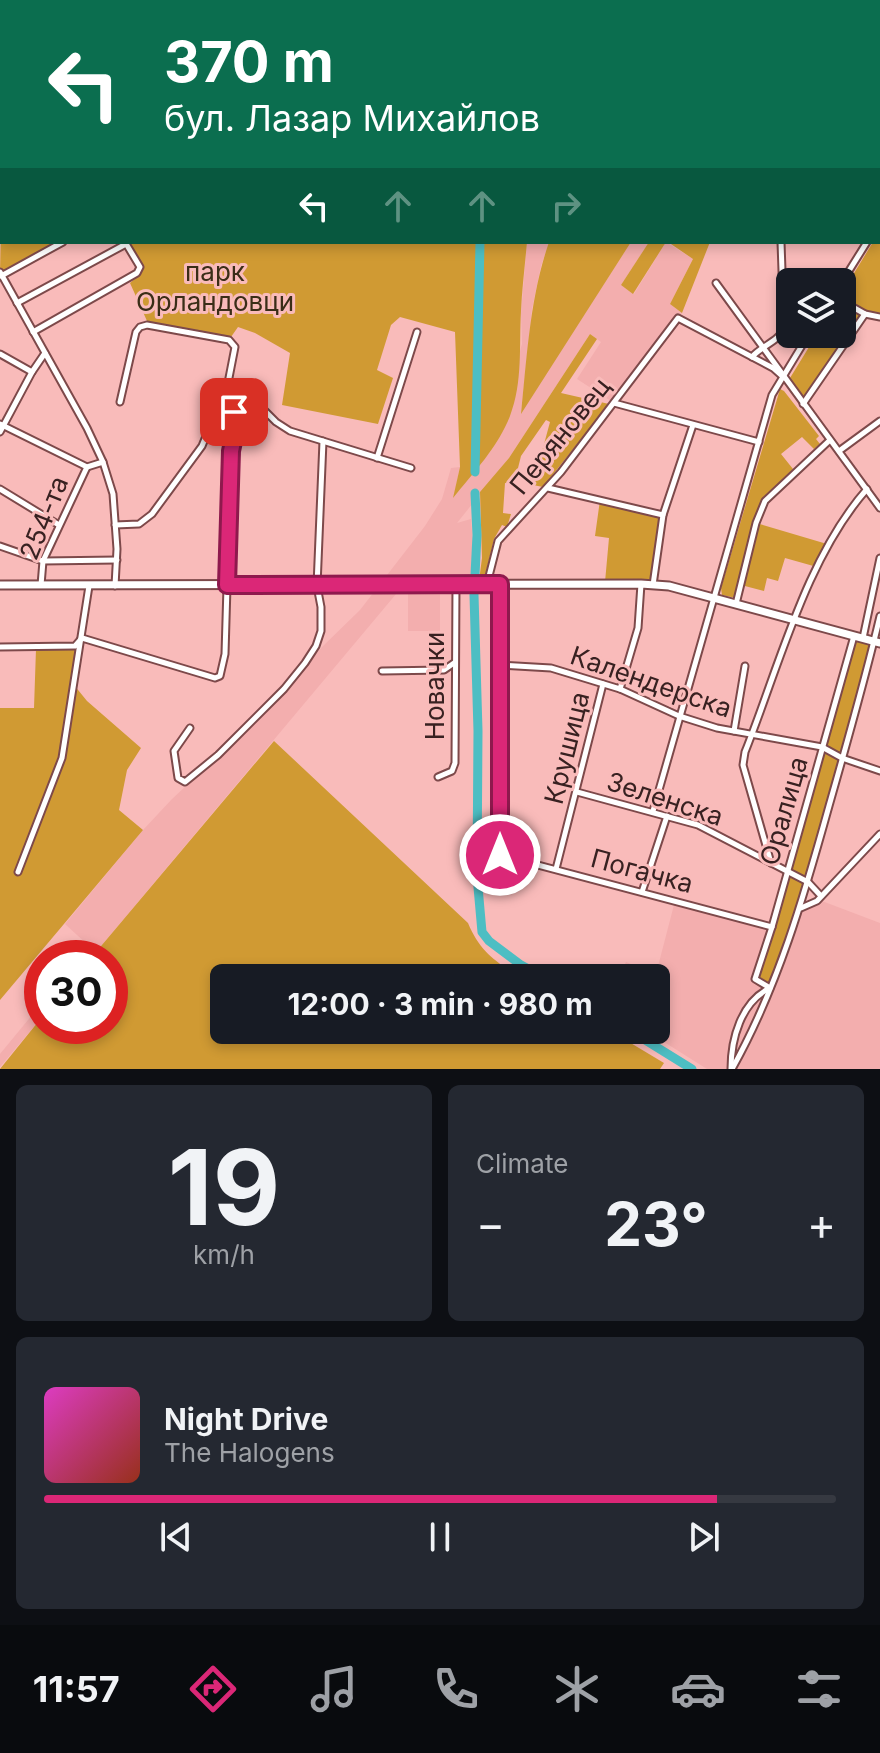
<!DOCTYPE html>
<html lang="en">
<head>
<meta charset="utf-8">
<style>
  body { margin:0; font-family:Inter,sans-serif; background:#242831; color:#f1f3f6; height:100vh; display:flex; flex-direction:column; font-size:30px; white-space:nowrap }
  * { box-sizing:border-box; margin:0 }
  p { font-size:26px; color:#9ea1a6 }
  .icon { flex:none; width:44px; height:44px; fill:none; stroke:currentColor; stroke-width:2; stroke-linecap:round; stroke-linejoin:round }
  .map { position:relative; height:1069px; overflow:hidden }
  .drawer { display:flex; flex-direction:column; gap:16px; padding:16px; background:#0d0f14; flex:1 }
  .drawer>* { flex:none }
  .guide { position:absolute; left:0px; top:0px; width:880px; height:244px; box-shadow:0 4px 12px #0003; background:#0b6e4f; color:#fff; overflow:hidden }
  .controls { position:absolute; left:776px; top:268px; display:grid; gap:16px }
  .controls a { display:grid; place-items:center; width:80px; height:80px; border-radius:12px; background:#171b24; box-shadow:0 4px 12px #0003; font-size:40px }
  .speed { position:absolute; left:24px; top:940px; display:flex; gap:16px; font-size:40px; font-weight:700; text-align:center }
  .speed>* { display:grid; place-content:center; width:104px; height:104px; border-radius:50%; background:#171b24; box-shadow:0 4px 12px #0003; line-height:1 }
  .speed .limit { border:12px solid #d22; background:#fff; color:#111 }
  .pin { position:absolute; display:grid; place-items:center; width:68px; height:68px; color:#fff; margin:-34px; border-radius:16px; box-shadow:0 4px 12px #0006 }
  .me { position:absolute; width:88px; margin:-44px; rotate:0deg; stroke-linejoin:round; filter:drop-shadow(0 0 6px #0008) }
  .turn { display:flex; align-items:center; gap:28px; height:168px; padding:0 32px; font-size:36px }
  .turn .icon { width:104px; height:104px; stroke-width:2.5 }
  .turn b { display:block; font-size:56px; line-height:68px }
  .lanes { display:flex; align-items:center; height:76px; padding:0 32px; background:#0003; justify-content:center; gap:40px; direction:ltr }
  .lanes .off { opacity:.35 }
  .big { font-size:60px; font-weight:700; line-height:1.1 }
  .drawer .card { flex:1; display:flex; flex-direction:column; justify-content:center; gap:12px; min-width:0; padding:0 28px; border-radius:12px; background:#242831 }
  .drawer .dial { align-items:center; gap:0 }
  .dial b { font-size:104px; line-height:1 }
  .song { display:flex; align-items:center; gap:24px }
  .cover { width:96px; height:96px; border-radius:12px; background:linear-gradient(135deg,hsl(310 70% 55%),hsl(10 70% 35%)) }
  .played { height:8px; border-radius:4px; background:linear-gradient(90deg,#db2777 85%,#363941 85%) }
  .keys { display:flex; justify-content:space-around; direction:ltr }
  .heat { display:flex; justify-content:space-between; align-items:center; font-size:44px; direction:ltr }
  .drawer .tiles { flex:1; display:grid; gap:16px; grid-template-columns:1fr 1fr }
  .card:last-child { grid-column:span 2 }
  .trip { position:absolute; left:210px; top:964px; width:460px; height:80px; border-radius:12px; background:#171b24; box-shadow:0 4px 12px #0003; font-weight:700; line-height:80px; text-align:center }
  .tab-bar { display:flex; height:128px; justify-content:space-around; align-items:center; background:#090b0e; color:#9ea1a6 }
  .tab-bar .icon { width:56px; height:56px }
  .tab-bar .on { color:#db2777 }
  .tab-bar b { font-size:36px; color:#f1f3f6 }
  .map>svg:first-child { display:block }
  .built { fill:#f3aeae }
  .green { fill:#d09a33 }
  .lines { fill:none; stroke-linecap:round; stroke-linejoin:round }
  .river { stroke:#4dbec3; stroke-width:9 }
  .minor-casing { stroke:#7d494a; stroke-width:9 }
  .tertiary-casing { stroke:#7d494a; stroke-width:11 }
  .minor { stroke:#fff; stroke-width:5 }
  .tertiary { stroke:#fff; stroke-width:7 }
  .route-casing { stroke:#8e194d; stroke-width:20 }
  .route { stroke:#db2777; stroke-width:14 }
  .labels { text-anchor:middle; stroke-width:6; stroke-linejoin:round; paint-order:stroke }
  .park-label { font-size:26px; fill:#3a2d17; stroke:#f9bbba }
  .street-label { font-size:26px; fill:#382121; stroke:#f9bbba }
</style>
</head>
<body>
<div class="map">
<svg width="880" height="1069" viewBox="0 0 880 1069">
  <rect width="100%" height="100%" fill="#f9bbba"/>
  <!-- built -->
  <g class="built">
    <path d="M527,242h22l-8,24 -9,43 -11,103 110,-170h18l-28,43 13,9 32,-52 27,17 -23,45 12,9 -68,90 -37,-24 24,-37 -11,-8 -81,124 -52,65 14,-4 2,26 -3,39 -57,1 -1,-10 -321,383h-12l10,-12 -24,-22 78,-94 29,-31 98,-91 52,-61 38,-37 65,-84 17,-27 9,-31 9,-1 -6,29 39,-48 29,-104 -1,-31z"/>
    <rect x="408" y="592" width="32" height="39"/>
    <path d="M675,901l97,26 28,-19 17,-7h5l58,22v146h-173l-62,-39h11v-52h-38l8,-16 30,12z"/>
    <path d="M42,1003v14l-42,50v-13z"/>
  </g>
  <!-- green -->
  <g class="green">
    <path d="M0,0h196l6,2h-200l-2,52z"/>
    <path d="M400,0h145v2h-148z"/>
    <path d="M592,0h165l-166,2z"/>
    <path d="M878,5h2v183l-2,-1z"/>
    <path d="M2,177v65h55l-57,31z"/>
    <path d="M880,231v83l-17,-3 -59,86 -14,-19 27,-44h25v-41l31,-51h5z"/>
    <path d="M128,242h399c-2,23 -5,46 -6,69 -2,35 2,71 -11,105 -12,31 -36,56 -57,82l7,-31 -5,-135 -55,-15 -9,8 -14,45 16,8 -15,46 -96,-19 8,-52 -35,-20 -17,-6 -7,10 -84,-16 -17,-38 8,-7 5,-10z"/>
    <path d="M549,242h82l-110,172c6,-58 9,-117 28,-172z"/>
    <path d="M649,242h17l-33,52 -12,-9z"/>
    <path d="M668,242h42l-28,71 -12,-9 23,-45z"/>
    <path d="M590,334l7,5 -36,54 48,11 -66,83 -10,-2 17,-63 -4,-2 -25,36 -7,28 -9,-1 -2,30 8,1 -4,13 -5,-2 -8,14 -10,41 -5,1 3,-23 -2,-66 29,-34z"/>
    <path d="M780,389l4,2 35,45 -3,3 4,5 -6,5 -12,-12 -21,17 12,15 -30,31 -7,14 -20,84 -14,-3 -1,-7z"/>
    <path d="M600,500l63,15 -10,70 -48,-3 4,-44 -14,-2z"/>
    <path d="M756,523l71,21 -10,23 -32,-9 -7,23 -11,-3 -3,13 -23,-6z"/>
    <path d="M854,636l20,5 -66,241 -38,106 -15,-9z"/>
    <path d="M36,649h39l-1,36 13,16 54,47 -14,22 -8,40 24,20 -143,170v-292h34z"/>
    <path d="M274,741l194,182c12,29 28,39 54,55h-298v52h385l55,33 -4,6h-660l42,-52v9h68v-68h-19z"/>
  </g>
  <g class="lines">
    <!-- river -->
    <g class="river">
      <path d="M450,0v2"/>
      <path d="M475,472l5,-230"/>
      <path d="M475,493l2,42 -3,60 4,136 -1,145 5,56 7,9 32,24 24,13"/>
      <path d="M629,1030l63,39"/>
    </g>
    <!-- minor casing -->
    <g class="minor-casing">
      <g id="minor">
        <path d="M0,100l2,-2"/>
        <path d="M0,144l2,-1"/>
        <path d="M878,187l2,1"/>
        <path d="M878,225l2,-3"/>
        <path d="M0,272l87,156 16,34 10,32 4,55 -2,37"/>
        <path d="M1,276l62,-34"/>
        <path d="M842,282l25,-40"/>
        <path d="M716,283l164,225"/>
        <path d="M842,301l23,13 15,3"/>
        <path d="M17,303l109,-59"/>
        <path d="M33,332l104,-59 3,-6 -15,-25"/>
        <path d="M0,354l32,18"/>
        <path d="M752,357c9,-11 28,-16 32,-29l-3,-86"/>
        <path d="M228,383l28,19 20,20 14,9 121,37"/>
        <path d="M614,403l145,39"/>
        <path d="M803,404l62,-90"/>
        <path d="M0,424l87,43 16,-5"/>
        <path d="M0,432l32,-60 13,-19"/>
        <path d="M839,451l41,-30"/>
        <path d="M377,458l40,-126"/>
        <path d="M548,488l115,27"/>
        <path d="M0,489l59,36"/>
        <path d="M115,525l24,-1 13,-10 50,-68 26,-63 7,-36 -6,-7 -82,-15 -7,2 -4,5 -16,70"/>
        <path d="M0,546l43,15 74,-1"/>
        <path d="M487,584l11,-43 63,-69 117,-154 95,50 9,8"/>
        <path d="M500,584v271l272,72"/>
        <path d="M41,585l2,-24 44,-94"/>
        <path d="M653,585l10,-70 30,-90"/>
        <path d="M736,604l20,-81 9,-22 65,-61"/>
        <path d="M863,638l17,-80"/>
        <path d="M0,647l75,-1 7,-8 133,40 5,-2 5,-22 6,-203 7,-33 -4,-6 -16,-5"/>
        <path d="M500,665l51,3 69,21 59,27 38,12 105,19 20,11 38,13"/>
        <path d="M382,671l62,-1 10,-7"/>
        <path d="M620,689l18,-61 3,-44"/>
        <path d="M190,728l-16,23 4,27 7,4 33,-27 66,-66 21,-26 11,-17 5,-15v-24l-4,-21 6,-145"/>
        <path d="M734,731l11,-65"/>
        <path d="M438,777l14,-6 3,-8 1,-179"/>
        <path d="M577,792l121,33 110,57 13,14"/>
        <path d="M653,811l119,-416 37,-61"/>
        <path d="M771,863l-28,-98 2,-13c34,-85 61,-194 122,-263"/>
        <path d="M556,869l47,-185"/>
        <path d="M18,872l44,-114 27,-172"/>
        <path d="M642,892l25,-76"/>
        <path d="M801,908l16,-7 63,-67"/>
        <path d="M731,1069c0,-30 10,-67 39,-81l-15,-9 17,-52 82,-291"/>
        <path d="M732,1069c46,-82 72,-173 97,-263 18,-63 36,-126 51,-190"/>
      </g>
    </g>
    <!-- tertiary casing -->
    <g class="tertiary-casing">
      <path id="tertiary" d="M0,585l641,-1 28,2 211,57"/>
    </g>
    <!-- minor -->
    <use href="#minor" class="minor"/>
    <!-- tertiary -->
    <use href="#tertiary" class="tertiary"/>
  </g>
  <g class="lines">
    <!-- route casing -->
    <g class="route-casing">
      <path id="route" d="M234,412l4,6 -7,33 -4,134 273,-1v271"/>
    </g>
    <!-- route -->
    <use href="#route" class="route"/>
  </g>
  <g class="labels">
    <!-- park labels -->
    <g class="park-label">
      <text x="215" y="281">парк<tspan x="215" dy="30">Орландовци</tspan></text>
    </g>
    <!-- street labels -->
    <g class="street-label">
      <text transform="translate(560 436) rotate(-51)" y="9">Перяновец</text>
      <text transform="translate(44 518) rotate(-68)" y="9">254-та</text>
      <text transform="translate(651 682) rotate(19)" y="9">Календерска</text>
      <text transform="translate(435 686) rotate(-90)" y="9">Новачки</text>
      <text transform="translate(567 748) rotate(-76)" y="9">Крушица</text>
      <text transform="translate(665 799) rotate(18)" y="9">Зеленска</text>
      <text transform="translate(784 811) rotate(-74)" y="9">Оралица</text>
      <text transform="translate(642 871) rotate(15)" y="9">Погачка</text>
    </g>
  </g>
</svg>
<div class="controls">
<a><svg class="icon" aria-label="layers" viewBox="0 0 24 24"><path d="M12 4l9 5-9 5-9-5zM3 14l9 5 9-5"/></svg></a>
</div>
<div class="speed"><div class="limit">30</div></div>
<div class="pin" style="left:234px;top:412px;background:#d93025"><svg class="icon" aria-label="arrive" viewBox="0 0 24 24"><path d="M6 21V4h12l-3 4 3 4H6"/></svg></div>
<svg class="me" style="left:500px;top:855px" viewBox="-20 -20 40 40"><circle r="17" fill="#db2777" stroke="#fff" stroke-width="3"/><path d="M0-11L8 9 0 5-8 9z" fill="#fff"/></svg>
<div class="trip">12:00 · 3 min · 980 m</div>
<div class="guide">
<div class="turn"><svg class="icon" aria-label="left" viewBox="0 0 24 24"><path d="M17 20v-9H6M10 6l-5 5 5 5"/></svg><div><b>370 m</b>бул. Лазар Михайлов</div></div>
<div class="lanes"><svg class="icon" aria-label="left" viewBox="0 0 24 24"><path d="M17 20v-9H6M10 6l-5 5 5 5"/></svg><svg class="icon off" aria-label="ahead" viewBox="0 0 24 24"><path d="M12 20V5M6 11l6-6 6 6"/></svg><svg class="icon off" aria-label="ahead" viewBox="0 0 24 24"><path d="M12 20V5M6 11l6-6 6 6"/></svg><svg class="icon off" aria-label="right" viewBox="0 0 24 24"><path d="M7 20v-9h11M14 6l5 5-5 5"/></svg></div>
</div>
</div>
<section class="drawer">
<div class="tiles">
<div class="card dial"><b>19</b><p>km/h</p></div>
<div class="card"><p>Climate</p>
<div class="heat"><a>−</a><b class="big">23°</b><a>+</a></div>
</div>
<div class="card">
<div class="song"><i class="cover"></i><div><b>Night Drive</b><p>The Halogens</p></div></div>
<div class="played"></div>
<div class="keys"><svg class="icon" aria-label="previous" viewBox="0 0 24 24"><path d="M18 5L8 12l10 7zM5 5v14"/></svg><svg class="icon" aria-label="pause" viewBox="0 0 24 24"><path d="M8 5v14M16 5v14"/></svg><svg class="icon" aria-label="next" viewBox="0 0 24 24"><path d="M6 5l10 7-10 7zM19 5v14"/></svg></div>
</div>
</div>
</section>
<nav class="tab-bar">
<b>11:57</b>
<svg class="icon on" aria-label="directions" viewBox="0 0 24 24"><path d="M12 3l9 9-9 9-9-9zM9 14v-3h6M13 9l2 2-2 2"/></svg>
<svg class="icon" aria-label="music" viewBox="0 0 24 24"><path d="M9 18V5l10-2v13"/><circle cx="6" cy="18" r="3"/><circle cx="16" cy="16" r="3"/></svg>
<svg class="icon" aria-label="phone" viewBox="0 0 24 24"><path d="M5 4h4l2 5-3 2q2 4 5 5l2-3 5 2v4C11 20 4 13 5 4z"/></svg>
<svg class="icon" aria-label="climate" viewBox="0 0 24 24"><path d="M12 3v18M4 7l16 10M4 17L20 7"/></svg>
<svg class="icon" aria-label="car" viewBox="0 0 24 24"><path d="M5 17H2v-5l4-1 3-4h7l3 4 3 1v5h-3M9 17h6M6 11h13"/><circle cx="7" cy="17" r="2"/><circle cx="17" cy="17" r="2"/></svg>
<svg class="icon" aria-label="filters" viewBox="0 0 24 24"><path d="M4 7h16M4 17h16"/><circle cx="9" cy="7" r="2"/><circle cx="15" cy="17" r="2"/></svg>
</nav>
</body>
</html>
